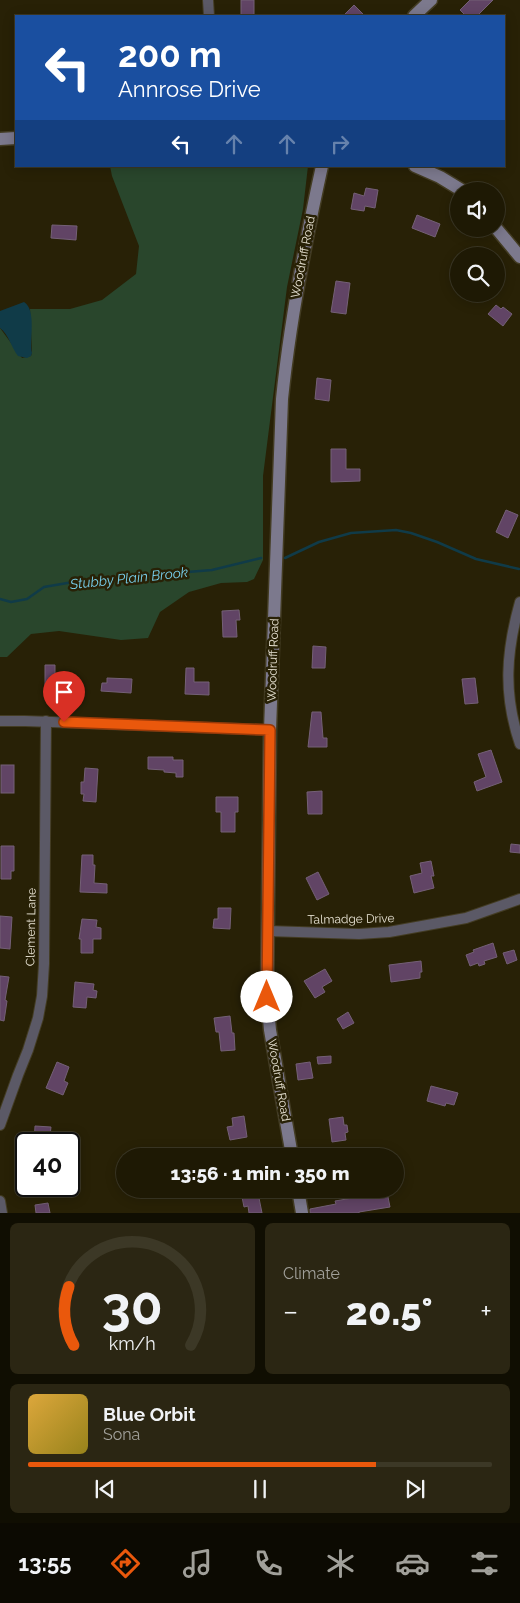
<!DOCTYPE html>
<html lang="en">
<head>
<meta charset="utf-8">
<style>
  body { margin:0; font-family:Raleway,sans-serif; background:#2b2613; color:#f1f3f6; height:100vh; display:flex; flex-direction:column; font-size:19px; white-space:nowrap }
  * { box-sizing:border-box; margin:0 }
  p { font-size:16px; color:#a1a09a }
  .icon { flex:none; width:28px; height:28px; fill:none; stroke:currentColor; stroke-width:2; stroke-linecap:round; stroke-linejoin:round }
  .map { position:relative; height:1213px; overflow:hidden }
  .side { display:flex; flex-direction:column; gap:10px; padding:10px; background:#100e02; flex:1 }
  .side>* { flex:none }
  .guide { position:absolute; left:15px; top:15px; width:490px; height:152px; border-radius:0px; box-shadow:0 2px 12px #0003,0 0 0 1px #3c3826; background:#1a4fa0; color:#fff; overflow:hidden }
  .tools { position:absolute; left:450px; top:182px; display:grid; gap:10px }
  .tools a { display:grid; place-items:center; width:55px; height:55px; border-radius:50%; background:#1e1904; box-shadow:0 2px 12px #0003,0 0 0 1px #3c3826; font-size:25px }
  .speed { position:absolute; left:15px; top:1132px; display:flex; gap:10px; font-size:25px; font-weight:700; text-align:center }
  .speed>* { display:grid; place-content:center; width:65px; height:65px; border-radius:50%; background:#1e1904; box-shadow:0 2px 12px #0003,0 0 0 1px #3c3826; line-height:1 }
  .speed .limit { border:2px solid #111; border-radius:8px; background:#fff; color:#111 }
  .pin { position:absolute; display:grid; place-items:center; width:42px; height:42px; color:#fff; margin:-51px -21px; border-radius:50% 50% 50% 0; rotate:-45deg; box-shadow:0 0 5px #0007 }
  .pin .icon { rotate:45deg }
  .me { position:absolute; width:55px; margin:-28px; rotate:0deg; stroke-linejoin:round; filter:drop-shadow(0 0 4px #0008) }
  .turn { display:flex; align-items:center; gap:18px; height:105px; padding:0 20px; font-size:22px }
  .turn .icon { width:65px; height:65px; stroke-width:2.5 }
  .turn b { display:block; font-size:35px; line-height:42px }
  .lanes { display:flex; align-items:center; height:48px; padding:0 20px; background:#0003; justify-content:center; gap:25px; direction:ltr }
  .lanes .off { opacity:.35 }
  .big { font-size:38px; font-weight:800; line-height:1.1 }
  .side .card { flex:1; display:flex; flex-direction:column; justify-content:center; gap:8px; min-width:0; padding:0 18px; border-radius:8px; background:#2b2613 }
  .side .dial { align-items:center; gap:0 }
  .dial svg { height:130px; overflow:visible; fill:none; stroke:#3c3826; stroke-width:7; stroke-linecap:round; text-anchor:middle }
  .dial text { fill:#f1f3f6; stroke:none }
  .song { display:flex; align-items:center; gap:15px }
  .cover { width:60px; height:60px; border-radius:8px; background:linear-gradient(135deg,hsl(40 70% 55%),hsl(50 70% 35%)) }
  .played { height:5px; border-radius:2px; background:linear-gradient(90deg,#ea580c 75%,#3c3826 75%) }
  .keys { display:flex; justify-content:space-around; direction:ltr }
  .heat { display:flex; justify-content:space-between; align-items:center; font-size:28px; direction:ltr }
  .side .tiles { flex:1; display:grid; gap:10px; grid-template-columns:1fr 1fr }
  .card:last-child { grid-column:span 2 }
  .trip { position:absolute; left:116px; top:1148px; width:288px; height:50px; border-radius:25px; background:#1e1904; box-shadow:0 2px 12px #0003,0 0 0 1px #3c3826; font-weight:800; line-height:50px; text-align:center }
  .tab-bar { display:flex; height:80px; justify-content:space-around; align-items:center; background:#0c0a02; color:#a1a09a }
  .tab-bar .icon { width:35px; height:35px }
  .tab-bar .selected { color:#ea580c }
  .tab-bar b { font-size:22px; color:#f1f3f6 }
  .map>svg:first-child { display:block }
  .green { fill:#29462c }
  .water { fill:#103b48 }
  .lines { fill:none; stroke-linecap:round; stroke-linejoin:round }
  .stream { stroke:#103b48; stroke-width:2.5 }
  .building { fill:#614465; stroke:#746076 }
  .street-casing { stroke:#433c23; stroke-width:12 }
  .secondary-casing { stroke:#433c23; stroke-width:15 }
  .street { stroke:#5b5966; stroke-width:10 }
  .secondary { stroke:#7c798d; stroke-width:12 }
  .route-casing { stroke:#983908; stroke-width:12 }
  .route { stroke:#ea580c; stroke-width:9 }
  .labels { text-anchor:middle; stroke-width:5; stroke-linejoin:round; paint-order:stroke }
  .street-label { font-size:12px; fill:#e8e3d4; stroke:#282106 }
  .water-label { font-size:14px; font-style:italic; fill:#78d0ed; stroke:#282106 }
</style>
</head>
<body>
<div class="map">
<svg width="520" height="1213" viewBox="0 0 520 1213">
  <rect width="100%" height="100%" fill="#282106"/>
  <!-- green -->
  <path class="green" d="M110,166h198l-5,43 -16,78 -24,189v84l-9,19 -7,3 -26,1 -32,9 -29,20 -12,26 -27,2 -62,-9 -28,3 -24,23h-7v-329l22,30 9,-2 1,-3 -2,-44h40l32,-9 34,-26 3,-28 -27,-70z"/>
  <!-- water -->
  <path class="water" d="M24,302c13,8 5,38 8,51l-1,3 -4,2 -9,-2c-7,-9 -9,-21 -18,-28v-17z"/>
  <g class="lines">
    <!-- stream -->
    <g class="stream">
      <path d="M285,558l34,-16 32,-9 45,-3 15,3 26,9 39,17 43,10"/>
      <path d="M0,599l11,3 16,-3 17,-12 35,-6 133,-11 49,-12"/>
    </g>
  </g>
  <!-- building -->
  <g class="building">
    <rect x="241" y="0" width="13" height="16"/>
    <path d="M470,0h23l-16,16h-11l-6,-6z"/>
    <path d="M354,5l11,11h-22z"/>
    <path d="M366,188l12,2 -3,18 -10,-2 -1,5 -13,-2 3,-16 10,3z"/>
    <path d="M417,215l23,9 -5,13 -23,-9z"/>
    <path d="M52,225l25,1 -1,14 -25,-2z"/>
    <path d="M336,281l14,2 -4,31 -15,-2z"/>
    <path d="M496,305l5,4 2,-2 9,7 -9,12 -15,-12z"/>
    <path d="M317,378l14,2 -2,21 -14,-2z"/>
    <path d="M331,449h15v20h14v12l-29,1z"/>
    <path d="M506,510l12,5 -10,23 -12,-6z"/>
    <path d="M239,610l1,10h-4l1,17h-14l-1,-26z"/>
    <path d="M313,646l13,1 -1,21h-13z"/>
    <path d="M45,665h10v11l14,1v12h-24z"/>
    <path d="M186,668h8v14h15v13l-24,-1z"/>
    <path d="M107,678l25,1 -1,14 -30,-2 1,-8h5z"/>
    <path d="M475,678l3,25 -13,1 -3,-25z"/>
    <path d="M312,712h9l2,26h4v9h-19z"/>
    <path d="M491,750l11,32 -25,9 -3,-9 12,-5 -8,-23z"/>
    <path d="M148,757h25v3h10v17h-7v-4l-12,-1v-2l-16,-1z"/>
    <rect x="1" y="765" width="13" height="28"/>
    <path d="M85,768l13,1 -2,33 -13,-1 1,-7h-3v-12h3z"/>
    <path d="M322,791v23h-14l-1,-22z"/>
    <path d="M216,797h22v15h-3v20h-14v-20h-5z"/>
    <path d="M511,844l9,1v8l-10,-1z"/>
    <path d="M1,846h13v25h-3v8h-10z"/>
    <path d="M82,855h11v10h2l-1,18 13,1v9l-27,-1z"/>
    <path d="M431,861l3,15h-3l3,12 -20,5 -4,-17 12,-3 -2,-10z"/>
    <path d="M318,872l11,22 -12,6 -11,-22z"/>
    <path d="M218,908h13l-1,21 -17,-1 1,-9h4z"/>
    <path d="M0,916l12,1 -2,32 -10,-1z"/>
    <path d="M82,919l15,1 -1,7 5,1v11h-8v14h-12v-14h-2z"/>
    <path d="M493,943l4,14 -13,4 1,3 -6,2 -1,-3 -8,3 -4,-11 8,-3 -1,-2z"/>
    <path d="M514,950l3,10 -10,4 -4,-11z"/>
    <path d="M421,961l1,11h-2v6l-29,4 -2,-17z"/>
    <path d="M325,969l7,12 -10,6 3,5 -10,6 -11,-17z"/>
    <path d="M0,976l9,1 -4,23 2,1 -3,20 -4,-1z"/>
    <path d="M75,982l19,2 -1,6 4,1 -1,7 -9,-1 -1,11 -13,-1z"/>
    <path d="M348,1012l6,11 -11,6 -6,-10z"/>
    <path d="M230,1016l2,17h2l1,17 -14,1 -2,-19h-3l-2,-14z"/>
    <path d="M331,1056v7l-13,1 -1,-7z"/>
    <path d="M57,1062l12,5 -5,14 4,2 -5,12 -17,-7z"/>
    <path d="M310,1062l3,16 -15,2 -2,-16z"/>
    <path d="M431,1086l27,7 -4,12 -8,-2 -1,3 -18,-5z"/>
    <path d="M244,1116l3,21 -17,3 -3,-13 6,-1 -1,-8z"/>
    <path d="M343,1117l1,8h3l1,7 -3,1 1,7 -14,2 -3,-23z"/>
    <path d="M35,1126l16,1 -2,17h-15z"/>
    <path d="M243,1189h12l1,4h2l4,20h-13l-1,-7 -4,1 -2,-10 3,-1z"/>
    <path d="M387,1192l3,15 -31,5v1h-49v-4l26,-5 -1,-3z"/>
    <path d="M48,1203l2,10h-14l-1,-8z"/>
  </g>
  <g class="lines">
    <!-- street casing -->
    <g class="street-casing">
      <g id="street">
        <path d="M208,0l1,16"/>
        <path d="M520,602c-14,50 -17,92 0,142"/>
        <path d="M0,721h25l245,9"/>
        <path d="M268,931l91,3 30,-2 77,-14 54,-19"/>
        <path d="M0,1125l18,-50 10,-25 10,-32 4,-22 2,-32 2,-243"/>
        <path d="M0,1201l2,12"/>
      </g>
    </g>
    <!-- secondary casing -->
    <g class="secondary-casing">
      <g id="secondary">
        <path d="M414,16l17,-16"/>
        <path d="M0,139l16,-1"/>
        <path d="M415,166l25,11 23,14"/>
        <path d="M496,228l24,29"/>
        <path d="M292,1156l-22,-126 -3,-33 3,-267 12,-331c8,-79 23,-156 40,-233"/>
        <path d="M298,1189l4,24"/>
      </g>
    </g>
    <!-- street -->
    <use href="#street" class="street"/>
    <!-- secondary -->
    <use href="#secondary" class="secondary"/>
  </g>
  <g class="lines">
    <!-- route casing -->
    <g class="route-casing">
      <path id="route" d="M64,722l206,8 -3,267"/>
    </g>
    <!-- route -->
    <use href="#route" class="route"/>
  </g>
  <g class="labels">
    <!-- street labels -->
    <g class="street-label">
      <text transform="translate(303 257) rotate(-79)" y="4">Woodruff Road</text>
      <text transform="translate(273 660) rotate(-88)" y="4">Woodruff Road</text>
      <text transform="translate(351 919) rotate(-1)" y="4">Talmadge Drive</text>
      <text transform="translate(31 927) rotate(-89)" y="4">Clement Lane</text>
      <text transform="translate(279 1080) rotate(80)" y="4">Woodruff Road</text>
    </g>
    <!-- water labels -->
    <g class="water-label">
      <text transform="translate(129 578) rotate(-6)" y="5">Stubby Plain Brook</text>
    </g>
  </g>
</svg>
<div class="tools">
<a><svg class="icon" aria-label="sound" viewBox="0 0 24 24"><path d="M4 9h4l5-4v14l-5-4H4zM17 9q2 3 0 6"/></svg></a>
<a><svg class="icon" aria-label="search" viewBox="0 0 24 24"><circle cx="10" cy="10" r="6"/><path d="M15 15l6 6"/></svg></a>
</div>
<div class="speed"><div class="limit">40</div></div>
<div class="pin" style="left:64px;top:722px;background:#d93025"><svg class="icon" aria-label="arrive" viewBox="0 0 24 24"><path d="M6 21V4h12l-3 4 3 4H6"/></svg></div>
<svg class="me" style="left:267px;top:997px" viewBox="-20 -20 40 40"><circle r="19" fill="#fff"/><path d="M0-13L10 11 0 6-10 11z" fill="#ea580c"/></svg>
<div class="trip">13:56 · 1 min · 350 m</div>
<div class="guide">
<div class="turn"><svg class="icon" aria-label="left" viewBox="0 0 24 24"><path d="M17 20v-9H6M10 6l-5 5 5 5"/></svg><div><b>200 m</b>Annrose Drive</div></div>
<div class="lanes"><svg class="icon" aria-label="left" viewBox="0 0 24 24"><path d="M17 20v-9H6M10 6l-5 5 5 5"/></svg><svg class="icon off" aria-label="ahead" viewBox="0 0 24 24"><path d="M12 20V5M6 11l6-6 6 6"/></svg><svg class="icon off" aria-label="ahead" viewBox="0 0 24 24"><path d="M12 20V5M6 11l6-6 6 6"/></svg><svg class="icon off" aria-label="right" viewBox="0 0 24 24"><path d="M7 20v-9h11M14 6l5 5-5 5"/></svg></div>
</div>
</div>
<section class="side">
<div class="tiles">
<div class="card dial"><svg viewBox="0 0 100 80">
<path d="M14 69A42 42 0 1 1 86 69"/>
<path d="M14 69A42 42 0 0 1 11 33" stroke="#ea580c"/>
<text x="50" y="56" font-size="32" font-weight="700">30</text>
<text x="50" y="72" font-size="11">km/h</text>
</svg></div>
<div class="card"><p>Climate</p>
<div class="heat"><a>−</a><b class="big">20.5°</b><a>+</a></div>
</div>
<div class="card">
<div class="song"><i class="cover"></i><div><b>Blue Orbit</b><p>Sona</p></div></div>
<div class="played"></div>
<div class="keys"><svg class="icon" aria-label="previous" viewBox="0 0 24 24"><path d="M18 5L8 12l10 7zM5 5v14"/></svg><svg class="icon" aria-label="pause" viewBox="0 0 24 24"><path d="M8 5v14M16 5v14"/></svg><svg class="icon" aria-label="next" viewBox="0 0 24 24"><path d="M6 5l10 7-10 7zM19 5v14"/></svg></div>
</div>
</div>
</section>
<nav class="tab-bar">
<b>13:55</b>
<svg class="icon selected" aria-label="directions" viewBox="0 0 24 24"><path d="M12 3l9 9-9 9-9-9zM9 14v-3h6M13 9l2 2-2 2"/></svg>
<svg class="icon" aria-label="music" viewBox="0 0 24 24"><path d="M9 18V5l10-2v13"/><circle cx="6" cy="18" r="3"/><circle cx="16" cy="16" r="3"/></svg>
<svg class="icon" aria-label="phone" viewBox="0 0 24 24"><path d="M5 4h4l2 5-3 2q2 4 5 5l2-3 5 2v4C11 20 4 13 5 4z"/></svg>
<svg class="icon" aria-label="climate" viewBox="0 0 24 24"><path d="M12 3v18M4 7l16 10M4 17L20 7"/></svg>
<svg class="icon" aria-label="car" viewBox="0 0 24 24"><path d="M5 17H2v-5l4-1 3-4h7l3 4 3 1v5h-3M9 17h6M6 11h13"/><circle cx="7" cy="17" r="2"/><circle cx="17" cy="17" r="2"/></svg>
<svg class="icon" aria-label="filters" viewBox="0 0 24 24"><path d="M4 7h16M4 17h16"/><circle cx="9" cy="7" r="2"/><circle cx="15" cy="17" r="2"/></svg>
</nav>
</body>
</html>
